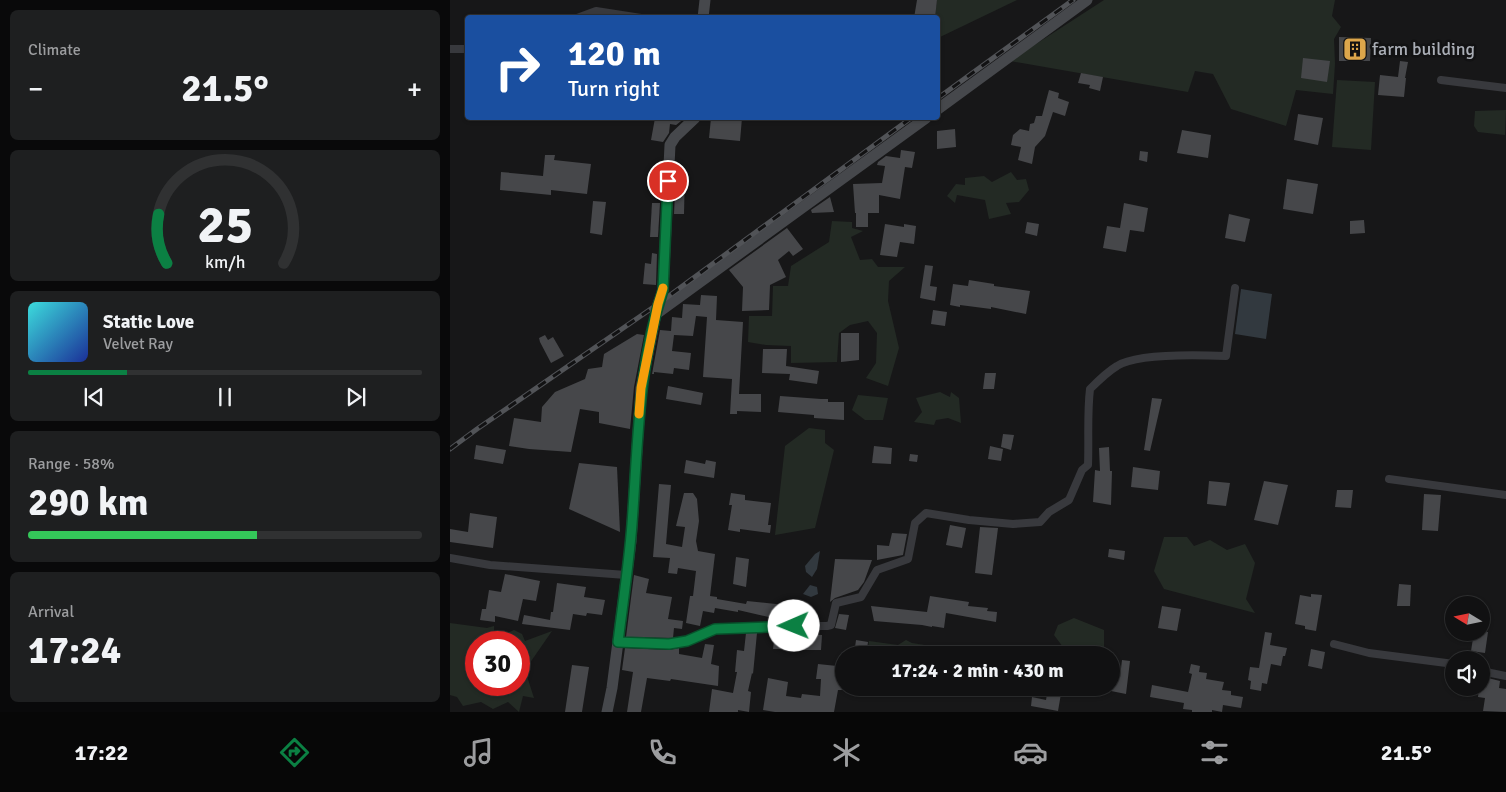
<!DOCTYPE html>
<html lang="en">
<head>
<meta charset="utf-8">
<style>
  body { margin:0; font-family:Signika,sans-serif; background:#1e1f20; color:#f1f3f6; height:100vh; display:flex; flex-direction:column; font-size:19px; white-space:nowrap }
  * { box-sizing:border-box; margin:0 }
  p { font-size:16px; color:#9c9d9f }
  .icon { flex:none; width:28px; height:28px; fill:none; stroke:currentColor; stroke-width:2; stroke-linecap:round; stroke-linejoin:round }
  .map { position:relative; flex:1; overflow:hidden }
  .details { display:flex; flex-direction:column; gap:10px; padding:10px; background:#09090a; width:450px }
  .details>* { flex:none }
  .guide { position:absolute; left:15px; top:15px; width:475px; height:105px; border-radius:5px; box-shadow:0 1px 4px #0004,0 0 0 1px #303132; background:#1a4fa0; color:#fff; overflow:hidden }
  .needle { width:32px; rotate:280deg }
  .controls { position:absolute; left:995px; top:596px; display:grid; gap:10px }
  .controls a { display:grid; place-items:center; width:45px; height:45px; border-radius:50%; background:#111112; box-shadow:0 1px 4px #0004,0 0 0 1px #303132; font-size:25px }
  .speed { position:absolute; left:15px; top:631px; display:flex; gap:10px; font-size:25px; font-weight:700; text-align:center }
  .speed>* { display:grid; place-content:center; width:65px; height:65px; border-radius:50%; background:#111112; box-shadow:0 1px 4px #0004,0 0 0 1px #303132; line-height:1 }
  .speed .limit { border:8px solid #d22; background:#fff; color:#111 }
  .pin { position:absolute; display:grid; place-items:center; width:42px; height:42px; color:#fff; margin:-21px; border:2px solid #fff; border-radius:50%; box-shadow:0 1px 5px #0007 }
  .me { position:absolute; width:55px; margin:-28px; rotate:269deg; stroke-linejoin:round; filter:drop-shadow(0 0 4px #0008) }
  .turn { display:flex; align-items:center; gap:18px; height:105px; padding:0 20px; font-size:22px }
  .turn .icon { width:65px; height:65px; stroke-width:2.5 }
  .turn b { display:block; font-size:35px; line-height:42px }
  .big { font-size:38px; font-weight:700; line-height:1.1 }
  .details .tile { flex:1; display:flex; flex-direction:column; justify-content:center; gap:8px; min-width:0; padding:0 18px; border-radius:8px; background:#1e1f20 }
  .details .dial { align-items:center; gap:0 }
  .dial svg { height:130px; overflow:visible; fill:none; stroke:#303132; stroke-width:7; stroke-linecap:round; text-anchor:middle }
  .dial text { fill:#f1f3f6; stroke:none }
  .song { display:flex; align-items:center; gap:15px }
  .cover { width:60px; height:60px; border-radius:8px; background:linear-gradient(135deg,hsl(180 70% 55%),hsl(230 70% 35%)) }
  .played { height:5px; border-radius:2px; background:linear-gradient(90deg,#0b8043 25%,#303132 25%) }
  .keys { display:flex; justify-content:space-around; direction:ltr }
  .heat { display:flex; justify-content:space-between; align-items:center; font-size:28px; direction:ltr }
  .charge { height:8px; border-radius:4px; background:linear-gradient(90deg,#34c759 58%,#303132 0) }
  .trip { position:absolute; left:385px; top:646px; width:285px; height:50px; border-radius:25px; background:#111112; box-shadow:0 1px 4px #0004,0 0 0 1px #303132; font-weight:700; line-height:50px; text-align:center }
  .tabs { display:flex; height:80px; justify-content:space-around; align-items:center; background:#070707; color:#9c9d9f }
  .tabs .icon { width:35px; height:35px }
  .tabs .on { color:#0b8043 }
  .tabs b { font-size:22px; color:#f1f3f6 }
  main { display:flex; flex:1; min-height:0 }
  .map>svg:first-child { display:block }
  .green { fill:#232a24; fill-rule:evenodd }
  .water { fill:#32393f }
  .building { fill:#46474a }
  .lines { fill:none; stroke-linecap:round; stroke-linejoin:round }
  .street { stroke:#38393d; stroke-width:8 }
  .secondary { stroke:#46484c; stroke-width:11 }
  .rail-casing { stroke:#515357; stroke-width:5 }
  .rail { stroke:#121213; stroke-width:3; stroke-dasharray:9; stroke-linecap:butt }
  .route-casing { stroke:#07532c; stroke-width:12 }
  .route { stroke:#0b8043; stroke-width:9 }
  .slow { stroke:#f59e0b; stroke-width:9 }
  .labels { text-anchor:middle; stroke-width:5; stroke-linejoin:round; paint-order:stroke }
  .poi-label { font-size:18px; fill:#aaaeb6; stroke:#121213; text-anchor:start }
</style>
</head>
<body>
<main>
<section class="details">
<div class="tile"><p>Climate</p>
<div class="heat"><a>−</a><b class="big">21.5°</b><a>+</a></div>
</div>
<div class="tile dial"><svg viewBox="0 0 100 80">
<path d="M14 69A42 42 0 1 1 86 69"/>
<path d="M14 69A42 42 0 0 1 9 39" stroke="#0b8043"/>
<text x="50" y="56" font-size="32" font-weight="700">25</text>
<text x="50" y="72" font-size="11">km/h</text>
</svg></div>
<div class="tile">
<div class="song"><i class="cover"></i><div><b>Static Love</b><p>Velvet Ray</p></div></div>
<div class="played"></div>
<div class="keys"><svg class="icon" aria-label="previous" viewBox="0 0 24 24"><path d="M18 5L8 12l10 7zM5 5v14"/></svg><svg class="icon" aria-label="pause" viewBox="0 0 24 24"><path d="M8 5v14M16 5v14"/></svg><svg class="icon" aria-label="next" viewBox="0 0 24 24"><path d="M6 5l10 7-10 7zM19 5v14"/></svg></div>
</div>
<div class="tile"><p>Range · 58%</p><b class="big">290 km</b><div class="charge"></div></div>
<div class="tile"><p>Arrival</p><b class="big">17:24</b></div>
</section>
<div class="map">
<svg width="1056" height="712" viewBox="0 0 1056 712">
  <rect width="100%" height="100%" fill="#171718"/>
  <!-- green -->
  <g class="green">
    <path d="M487,0h80l-79,38v-20l-3,-1z"/>
    <path d="M654,0h231l-3,16 9,11 -7,12 1,25 -2,30 -37,-4 -10,36 -55,-17 -18,-35 -18,-3 -7,21 -178,-31z"/>
    <path d="M887,80l38,2 -4,68 -39,-3z"/>
    <path d="M1056,110l-1,25 -27,-3 -4,-6 1,-15z"/>
    <path d="M561,172l6,8 9,-1 3,11 -10,12 -13,1 5,11 -22,5 -4,-19 -28,-5 -2,8 -8,-7 9,-12 9,1v-7l19,-2 8,6z"/>
    <path d="M382,221l20,1v6l11,3 -12,6 9,23 12,-1 6,8h27l-16,14 -1,20 11,47 -11,38 -22,-8 10,-15 1,-30 -9,-12 -18,4 -11,8 -2,29 -46,1v-17l-25,-1 -18,-3 1,-26h23l1,-30h15l3,-20 38,-24z"/>
    <path d="M490,392l10,5 1,-5 8,6 2,25 -13,-5 -12,2 -2,5 -20,-3 8,-10 -6,-14z"/>
    <path d="M408,395l30,3 -5,22h-18l-13,-10z"/>
    <path d="M359,428l16,2v13l9,7 -19,78 -40,7 10,-89z"/>
    <path d="M714,537h23l7,9 16,-6 17,10 18,-6 10,19 -9,36 9,14 -91,-24 -10,-18z"/>
    <path d="M624,618l30,12v22l-25,-7 -16,2 -9,-12 4,-10z"/>
    <path d="M0,623l37,5 7,-2v13l20,-9 8,4 3,7 27,-10 -27,39 9,28 -11,-2 -4,16 -11,-10 -15,7 -12,-7 -18,4 -6,-9 -7,-2zM26,642h43v43h-43z"/>
    <path d="M456,640l6,3 19,3 3,9h-67l2,-14 29,4z"/>
    <path d="M421,688h40l-8,6z"/>
  </g>
  <!-- water -->
  <g class="water">
    <path d="M791,289l31,5 -6,45 -31,-5z"/>
    <path d="M370,551l-3,18 -5,8 -6,-5 -1,-6 10,-12z"/>
    <path d="M360,585l7,2 1,7 -7,3 -8,-3z"/>
  </g>
  <!-- building -->
  <g class="building">
    <path d="M467,0h20l-2,18h-21z"/>
    <path d="M889,37l32,1 -1,23h-31z"/>
    <path d="M853,58l27,3 -3,21 -26,-4z"/>
    <path d="M950,61l8,1 -3,16h1l-2,19 -26,-2 2,-20 18,2z"/>
    <path d="M631,73l22,4 -3,14 -11,-3 1,-3 -12,-2z"/>
    <path d="M599,90l10,3 -1,5 11,4 -4,14 -12,-4 -8,24 -10,11 -3,17 -14,-4 3,-13 -10,-2 2,-10 7,-6 9,2 1,-7 4,-1 2,-7h6z"/>
    <path d="M848,114l25,4 -5,27 -24,-5z"/>
    <path d="M205,118h30l-9,7 -6,-1 -1,9 -6,9 -12,-2z"/>
    <path d="M261,118h31l-2,23 -31,-3z"/>
    <path d="M505,129l1,18 -19,2v-18z"/>
    <path d="M732,130l29,5 -3,23 -31,-5z"/>
    <path d="M451,150l14,2 -3,16 -7,-1 -5,32 -21,-4v18h-11v14h-12v-14h-1l-2,-29 29,-1 3,-17 -8,-1 1,-3 8,-6 14,2z"/>
    <path d="M690,151l8,1 -1,10 -8,-2z"/>
    <path d="M95,155h10l-1,5 37,4 -4,30 -36,-4v5l-51,-5 1,-18 42,4z"/>
    <path d="M226,170h9l-1,44h-10z"/>
    <path d="M837,179l31,5 -5,30 -30,-5z"/>
    <path d="M380,197l4,15 -22,1 -1,-3z"/>
    <path d="M143,201l13,1 -4,33 -12,-2z"/>
    <path d="M202,203h8l-2,34h-8z"/>
    <path d="M674,203l24,5 -4,24 -14,-2 -4,22 -23,-4 4,-22 13,2z"/>
    <path d="M779,214l21,5 -5,23 -20,-4z"/>
    <path d="M914,220l1,13 -15,1v-13z"/>
    <path d="M577,222l12,2 -2,12 -12,-3z"/>
    <path d="M435,224l19,3v-3l12,2 -2,18 -14,-2 -3,15 -17,-2z"/>
    <path d="M337,228l16,21 -10,7 -4,-5 -11,9 8,17 -16,8 -1,25 -27,1 1,-24 -14,-17z"/>
    <path d="M202,253l5,1 -1,31 -13,-1 2,-21 6,1z"/>
    <path d="M475,265l8,1 -3,20 7,1 -2,14 -15,-3z"/>
    <path d="M519,280l25,4v2l36,5 -4,23 -35,-7v2l-31,-4v2l-10,-2 3,-21 15,2z"/>
    <path d="M251,295l16,1 -1,24 27,2 -4,72h22v18l-24,-1v3h-7l2,-35 -29,-2 4,-60 -11,-1 -3,20 -19,-1 -2,16 19,2 -2,17 -15,-2 -1,6 -19,-2v2h-2l8,-44 11,1 1,-14 10,1 1,-14 17,1z"/>
    <path d="M483,310l14,2 -2,14 -14,-2z"/>
    <path d="M391,333h18v27l-18,2z"/>
    <path d="M187,334l7,1 -10,52 -4,42 -31,-6v-11l-19,-3 -9,43 -42,-3 -20,-3 5,-28 27,4 1,-15 13,-15 30,-13 3,-10 14,-2 2,-13z"/>
    <path d="M95,335l3,5 5,-3 11,19 -13,7 -11,-21 -1,-4z"/>
    <path d="M313,349h24l-1,17 33,5 -2,13 -28,-4 1,-6 -28,-1z"/>
    <path d="M535,373h11l-2,16h-11z"/>
    <path d="M218,386l35,7 -2,12 -35,-6z"/>
    <path d="M330,396l41,3h7v3h16v18l-30,-2v-3l-36,-3z"/>
    <path d="M702,398l10,1 -12,52 -6,-1z"/>
    <path d="M553,434l11,1 -3,15 -10,-3z"/>
    <path d="M26,445l30,5 -3,14 -29,-5z"/>
    <path d="M424,446l18,2 -1,16 -19,-1z"/>
    <path d="M540,446l13,3 -2,12 -13,-2z"/>
    <path d="M659,447l1,24h2l-1,34 -18,-3 2,-32 5,1 -1,-23z"/>
    <path d="M460,454l8,1 -1,7 -8,-1z"/>
    <path d="M236,460l19,4 1,-4 10,2 -2,16 -30,-5z"/>
    <path d="M129,463l38,4 3,65 -51,-23z"/>
    <path d="M683,467l27,4 -2,19 -27,-3z"/>
    <path d="M759,481l21,2 -4,23 -19,-2z"/>
    <path d="M814,481l24,4 -10,40 -24,-5z"/>
    <path d="M209,484l12,1 -5,59 16,3 3,-20 -9,-1 8,-33h9l4,6 2,22 -3,20 2,10 17,3 -5,42 7,1v2l29,5 1,-3 38,4 -3,15 -44,-10v2l-23,-4 -1,5 -11,-2 -3,15 -14,-3 4,-27h3l3,-25 -18,-3 -1,6 -9,-1 2,-15 -17,-1z"/>
    <path d="M887,490h16l-2,18 -16,-1z"/>
    <path d="M281,493l14,2v5l26,3 -3,22h3l-1,8 -30,-4v3l-12,-2 4,-25h-3z"/>
    <path d="M974,494l17,1 -3,36 -16,-1z"/>
    <path d="M20,513l27,4 -4,31 -43,-6v-13l18,3z"/>
    <path d="M500,525l16,3 -4,20 -16,-3z"/>
    <path d="M530,527l18,1 -6,47 -17,-2z"/>
    <path d="M442,533l15,1 -4,21 -26,5v-15l12,1z"/>
    <path d="M659,549l16,2 -1,9 -16,-3z"/>
    <path d="M286,557l13,2 -3,28 -13,-3z"/>
    <path d="M385,559l37,1 -8,22 -6,8 -23,8 -5,4z"/>
    <path d="M55,574l35,7 -4,20 -13,-2 -5,22 -23,-5v6l-15,-2 2,-11h4l3,-19 12,2z"/>
    <path d="M184,575l15,4 -3,14 26,4 -4,22 15,2 -1,8 -8,-1 -1,10 -47,-1z"/>
    <path d="M107,583l29,4 -2,10 21,3 -3,15 -15,-2 -1,3 -13,-2 -3,16 -48,-6 2,-9 26,5 1,-8h2z"/>
    <path d="M949,584l12,1 -1,21h-13z"/>
    <path d="M861,594l11,1 -6,36 -11,-2v-3l-10,-2 5,-29 11,2z"/>
    <path d="M480,596l39,6 -1,4 20,2 -1,3 10,1 -1,10 -50,-9 -2,15 -12,-2v1l-10,-2 -48,-4 -3,-15 56,6z"/>
    <path d="M712,606l19,3 -4,22 -19,-3z"/>
    <path d="M389,614l10,1 -3,15 -11,-2z"/>
    <path d="M325,632l11,2v15h-13z"/>
    <path d="M815,632l7,1 -2,12 17,3 -2,8h-2l-2,10 -10,-2 -4,20 -5,-1 -1,8 -11,-2 1,-8 -3,-1 2,-13 9,1z"/>
    <path d="M1024,632h14l-3,21 -14,-2z"/>
    <path d="M296,633h11l-4,41 -1,-1 -4,18 3,1 -2,20 -11,-2v2h-29l3,-23 21,4 4,-21h-2l2,-22 7,1z"/>
    <path d="M355,634l17,1 -1,15h-17z"/>
    <path d="M406,640l12,2 -2,13h-12z"/>
    <path d="M255,644l9,1 -3,19 8,2 -1,20 -47,-7 -1,2 -23,-3 -6,34h-14l6,-40 -11,-2 3,-22 44,2 10,-2v6l23,4z"/>
    <path d="M861,649l14,3 -3,17 -14,-3z"/>
    <path d="M672,660l8,1 -4,33 -15,-3v-15l9,1z"/>
    <path d="M368,664l19,2 -1,6h8l-1,18h-5l-4,22h-59l-12,-2 5,-32 20,4 -2,14 15,2 1,-4 18,2 1,-17h-5z"/>
    <path d="M741,664l9,2 -1,6 8,1 -1,6 18,3 -2,8 9,1v4l12,2 -2,11 -18,-3 -1,7 -10,-2v2h-20v-2l-9,-1 1,-6 -34,-6 2,-12 36,7 4,-18 -3,-1z"/>
    <path d="M122,665l17,2 -7,45h-17z"/>
    <path d="M1038,678l12,3 -1,7 7,1v23l-23,-1 2,-13 -7,-1 1,-9h7z"/>
    <path d="M598,688h14l-4,23 -27,-5 1,-9 14,3z"/>
  </g>
  <g class="lines">
    <!-- street -->
    <g class="street">
      <path d="M127,18l19,-7 45,7"/>
      <path d="M0,49h18"/>
      <path d="M991,80l65,8"/>
      <path d="M939,479l117,16"/>
      <path d="M0,558l40,7 136,10"/>
      <path d="M168,642l51,2 18,-3 28,-12 62,-3h50l4,-1 5,-22 25,-6 16,-27 31,-11 7,-36 11,-10 43,7 44,4 27,-2 9,-10 20,-12 13,-30 6,-5c1,-25 -1,-51 2,-76 8,-8 17,-17 27,-23 20,-13 84,-11 109,-10l9,-68"/>
      <path d="M884,644l35,9 85,11"/>
      <path d="M1031,671l25,5"/>
    </g>
    <!-- secondary -->
    <g class="secondary">
      <path d="M253,18l2,-18"/>
      <path d="M488,109l149,-109"/>
      <path d="M206,314l270,-196"/>
      <path d="M157,712l5,-24 19,-147 10,-153 17,-84 5,-14 7,-145 5,-8 20,-19"/>
    </g>
    <!-- rail casing -->
    <g class="rail-casing">
      <g id="rail">
        <path d="M488,98l135,-98"/>
        <path d="M0,449l27,-20 181,-125 253,-186"/>
      </g>
    </g>
    <!-- rail -->
    <use href="#rail" class="rail"/>
  </g>
  <g class="lines">
    <!-- route casing -->
    <g class="route-casing">
      <path id="route" d="M218,181l-5,109c-25,75 -25,155 -31,234 -3,39 -9,78 -14,118l51,2 18,-3 28,-12 79,-3"/>
    </g>
    <!-- route -->
    <use href="#route" class="route"/>
    <!-- slow -->
    <path class="slow" d="M189,414l2,-26 17,-84 5,-16"/>
  </g>
  <!-- icons -->
  <defs>
    <g id="building-square" transform="scale(1.25)"><rect x="-9" y="-9" width="18" height="18" rx="4" fill="#dca64b" stroke="#121213"/><path d="M-4-6H4V6H1V3H-1V6H-4ZM-2.5-4.3h1.7v1.8h-1.7ZM.8-4.3h1.7v1.8H.8ZM-2.5-1h1.7V.8h-1.7ZM.8-1h1.7V.8H.8Z" fill="#111"/></g>
  </defs>
  <g fill-rule="evenodd">
    <use href="#building-square" x="905" y="49"/>
  </g>
  <g class="labels">
    <!-- poi labels -->
    <g class="poi-label">
      <text x="922" y="55">farm building</text>
    </g>
  </g>
</svg>
<div class="controls">
<a><svg class="needle" viewBox="-14 -14 28 28"><path d="M0-13l5 13h-10z" fill="#e53935"/><path d="M0 13l5-13h-10z" fill="#9c9d9f"/></svg></a>
<a><svg class="icon" aria-label="sound" viewBox="0 0 24 24"><path d="M4 9h4l5-4v14l-5-4H4zM17 9q2 3 0 6"/></svg></a>
</div>
<div class="speed"><div class="limit">30</div></div>
<div class="pin" style="left:218px;top:181px;background:#d93025"><svg class="icon" aria-label="arrive" viewBox="0 0 24 24"><path d="M6 21V4h12l-3 4 3 4H6"/></svg></div>
<svg class="me" style="left:344px;top:626px" viewBox="-20 -20 40 40"><circle r="19" fill="#fff"/><path d="M0-13L10 11 0 6-10 11z" fill="#0b8043"/></svg>
<div class="trip">17:24 · 2 min · 430 m</div>
<div class="guide">
<div class="turn"><svg class="icon" aria-label="right" viewBox="0 0 24 24"><path d="M7 20v-9h11M14 6l5 5-5 5"/></svg><div><b>120 m</b>Turn right</div></div>
</div>
</div>
</main>
<nav class="tabs">
<b>17:22</b>
<svg class="icon on" aria-label="directions" viewBox="0 0 24 24"><path d="M12 3l9 9-9 9-9-9zM9 14v-3h6M13 9l2 2-2 2"/></svg>
<svg class="icon" aria-label="music" viewBox="0 0 24 24"><path d="M9 18V5l10-2v13"/><circle cx="6" cy="18" r="3"/><circle cx="16" cy="16" r="3"/></svg>
<svg class="icon" aria-label="phone" viewBox="0 0 24 24"><path d="M5 4h4l2 5-3 2q2 4 5 5l2-3 5 2v4C11 20 4 13 5 4z"/></svg>
<svg class="icon" aria-label="climate" viewBox="0 0 24 24"><path d="M12 3v18M4 7l16 10M4 17L20 7"/></svg>
<svg class="icon" aria-label="car" viewBox="0 0 24 24"><path d="M5 17H2v-5l4-1 3-4h7l3 4 3 1v5h-3M9 17h6M6 11h13"/><circle cx="7" cy="17" r="2"/><circle cx="17" cy="17" r="2"/></svg>
<svg class="icon" aria-label="filters" viewBox="0 0 24 24"><path d="M4 7h16M4 17h16"/><circle cx="9" cy="7" r="2"/><circle cx="15" cy="17" r="2"/></svg>
<b>21.5°</b>
</nav>
</body>
</html>
